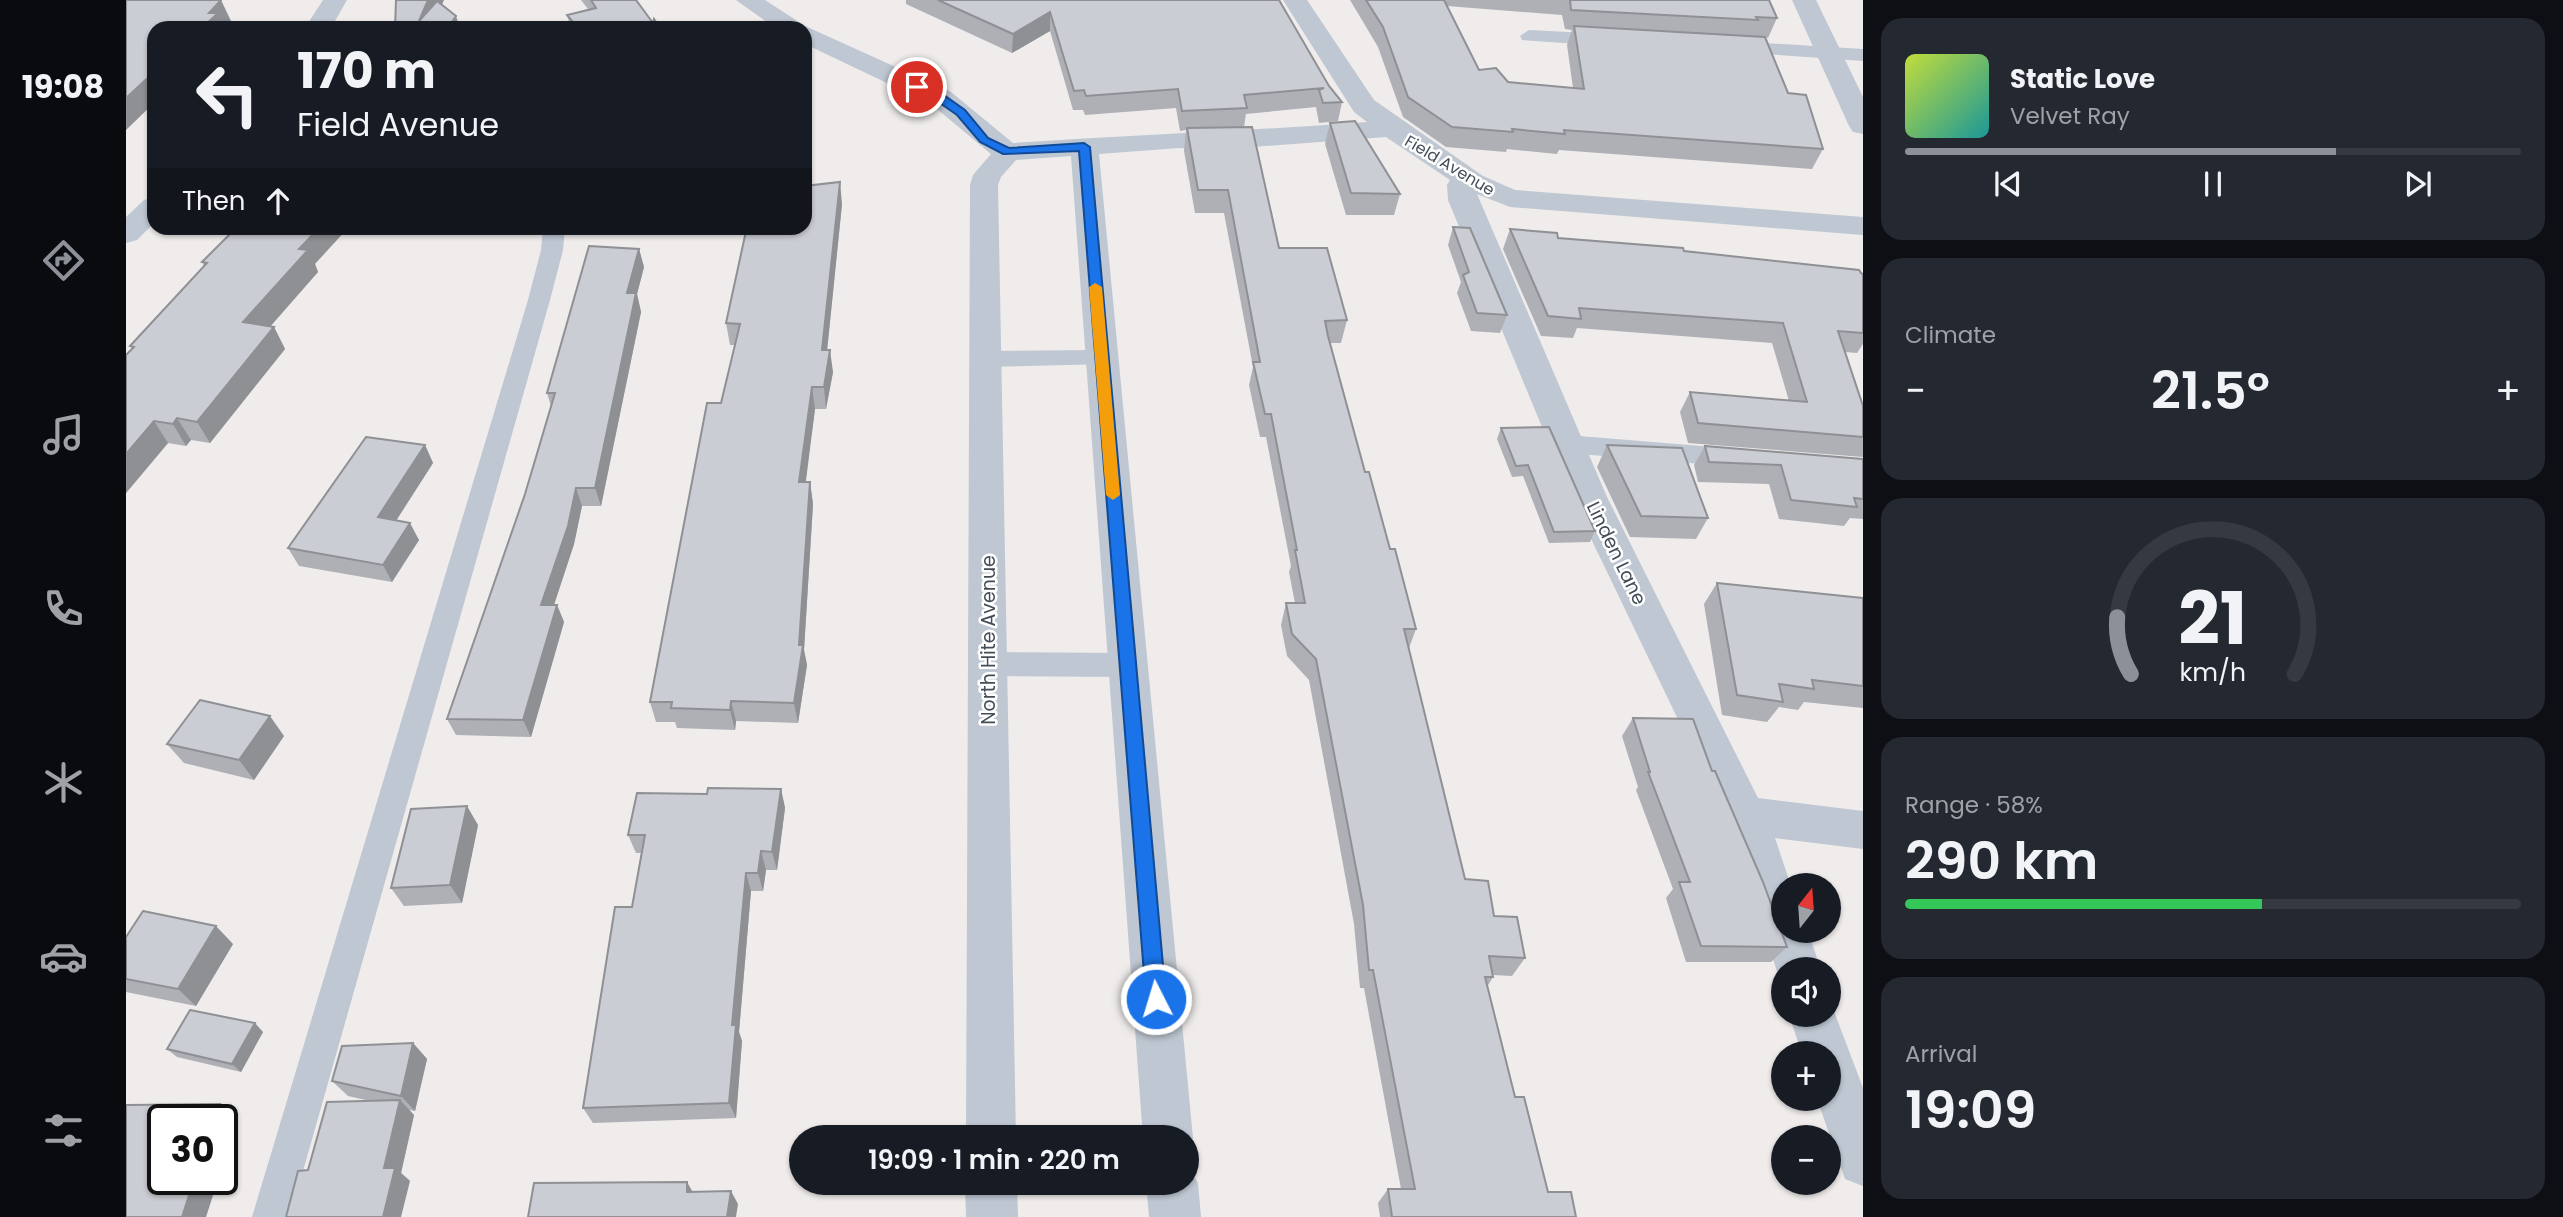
<!DOCTYPE html>
<html lang="en">
<head>
<meta charset="utf-8">
<style>
  body { margin:0; font-family:Poppins,sans-serif; background:#242831; color:#f1f3f6; height:100vh; display:flex; flex-direction:column; font-size:26px; white-space:nowrap }
  * { box-sizing:border-box; margin:0 }
  p { font-size:23px; color:#9ea1a6 }
  .icon { flex:none; width:38px; height:38px; fill:none; stroke:currentColor; stroke-width:2; stroke-linecap:round; stroke-linejoin:round }
  .map { position:relative; flex:1; overflow:hidden }
  .details { display:flex; flex-direction:column; gap:18px; padding:18px; background:#0d0f14; width:700px }
  .details>* { flex:none }
  .hud { position:absolute; left:21px; top:21px; width:665px; height:214px; border-radius:21px; box-shadow:0 2px 5px #0004; background:#171b24; color:#f1f3f6; overflow:hidden }
  .needle { width:46px; rotate:17deg }
  .tools { position:absolute; left:1645px; top:873px; display:grid; gap:14px }
  .tools a { display:grid; place-items:center; width:70px; height:70px; border-radius:50%; background:#171b24; box-shadow:0 2px 5px #0004; font-size:35px }
  .speed { position:absolute; left:21px; top:1104px; display:flex; gap:14px; font-size:35px; font-weight:700; text-align:center }
  .speed>* { display:grid; place-content:center; width:91px; height:91px; border-radius:50%; background:#171b24; box-shadow:0 2px 5px #0004; line-height:1 }
  .speed .limit { border:4px solid #111; border-radius:10px; background:#fff; color:#111 }
  .pin { position:absolute; display:grid; place-items:center; width:60px; height:60px; color:#fff; margin:-30px; border:4px solid #fff; border-radius:50%; box-shadow:0 2px 7px #0007 }
  .me { position:absolute; width:77px; margin:-38px; rotate:355deg; stroke-linejoin:round; filter:drop-shadow(0 0 5px #0008) }
  .turn { display:flex; align-items:center; gap:24px; height:147px; padding:0 35px; font-size:32px }
  .turn .icon { width:91px; height:91px; stroke-width:2.5 }
  .turn b { display:block; font-size:49px; line-height:60px }
  .then { display:flex; align-items:center; height:66px; padding:0 35px; background:#0003; gap:14px; font-size:26px }
  .big { font-size:52px; font-weight:600; line-height:1.1 }
  .details .widget { flex:1; display:flex; flex-direction:column; justify-content:center; gap:10px; min-width:0; padding:0 24px; border-radius:21px; background:#242831 }
  .details .dial { align-items:center; gap:0 }
  .dial svg { height:182px; overflow:visible; fill:none; stroke:#363941; stroke-width:7; stroke-linecap:round; text-anchor:middle }
  .dial text { fill:#f1f3f6; stroke:none }
  .song { display:flex; align-items:center; gap:21px }
  .cover { width:84px; height:84px; border-radius:10px; background:linear-gradient(135deg,hsl(70 70% 55%),hsl(180 70% 35%)) }
  .played { height:7px; border-radius:4px; background:linear-gradient(90deg,#8c9099 70%,#363941 70%) }
  .keys { display:flex; justify-content:space-around; direction:ltr }
  .heat { display:flex; justify-content:space-between; align-items:center; font-size:38px; direction:ltr }
  .charge { height:10px; border-radius:5px; background:linear-gradient(90deg,#34c759 58%,#363941 0) }
  .trip { position:absolute; left:663px; top:1125px; width:410px; height:70px; border-radius:35px; background:#171b24; box-shadow:0 2px 5px #0004; font-weight:600; line-height:70px; text-align:center }
  main { display:flex; flex:1; min-height:0 }
  .tab-bar { display:flex; flex-direction:column; width:126px; justify-content:space-around; align-items:center; background:#090b0e; color:#9ea1a6 }
  .tab-bar .icon { width:49px; height:49px }
  .tab-bar .selected { color:#8c9099 }
  .tab-bar b { font-size:32px; color:#f1f3f6 }
  .map>svg:first-child { display:block }
  .lines { fill:none; stroke-linecap:round; stroke-linejoin:round }
  .lane { fill:#bec7d2; fill-rule:evenodd }
  .street { fill:#bec7d2; fill-rule:evenodd }
  .wall { fill:#afb0b6; fill-rule:evenodd }
  .shaded-wall { fill:#8e9094 }
  .building { fill:#cbcdd4; stroke:#8e9094; stroke-width:2 }
  .route { fill:#1a73e8; stroke:#114b97; stroke-width:2 }
  .slow { fill:#f59e0b }
  .labels { text-anchor:middle; stroke-width:5; stroke-linejoin:round; paint-order:stroke }
  .far-street-label { font-size:16px; fill:#444e59; stroke:#fff }
  .street-label { font-size:19px; fill:#444e59; stroke:#fff }
</style>
</head>
<body>
<main>
<nav class="tab-bar">
<b>19:08</b>
<svg class="icon selected" aria-label="directions" viewBox="0 0 24 24"><path d="M12 3l9 9-9 9-9-9zM9 14v-3h6M13 9l2 2-2 2"/></svg>
<svg class="icon" aria-label="music" viewBox="0 0 24 24"><path d="M9 18V5l10-2v13"/><circle cx="6" cy="18" r="3"/><circle cx="16" cy="16" r="3"/></svg>
<svg class="icon" aria-label="phone" viewBox="0 0 24 24"><path d="M5 4h4l2 5-3 2q2 4 5 5l2-3 5 2v4C11 20 4 13 5 4z"/></svg>
<svg class="icon" aria-label="climate" viewBox="0 0 24 24"><path d="M12 3v18M4 7l16 10M4 17L20 7"/></svg>
<svg class="icon" aria-label="car" viewBox="0 0 24 24"><path d="M5 17H2v-5l4-1 3-4h7l3 4 3 1v5h-3M9 17h6M6 11h13"/><circle cx="7" cy="17" r="2"/><circle cx="17" cy="17" r="2"/></svg>
<svg class="icon" aria-label="filters" viewBox="0 0 24 24"><path d="M4 7h16M4 17h16"/><circle cx="9" cy="7" r="2"/><circle cx="15" cy="17" r="2"/></svg>
</nav>
<div class="map">
<svg width="1737" height="1217" viewBox="0 0 1737 1217">
  <rect width="100%" height="100%" fill="#efeceb"/>
  <g class="lines">
    <!-- lane -->
    <g class="lane">
      <path d="M1403,30l78,4 9,6 -9,6 -85,-6 -2,-4z"/>
      <path d="M1605,41l132,8v12l-139,-10 -2,-4z"/>
      <path d="M417,228h22l-2,22 -13,50 -260,917h-38l276,-917 13,-50z"/>
      <path d="M975,350l8,2 4,6 -4,6 -123,3 -8,-2 -4,-6 4,-6 8,-2z"/>
      <path d="M1441,435l171,14 9,3 4,6 -4,6 -9,3 -171,-14 -9,-3 -4,-6 4,-6z"/>
      <path d="M862,652l139,1 10,4 4,8 -4,8 -10,4 -139,-1 -10,-4 -4,-8 4,-8z"/>
    </g>
    <!-- street -->
    <g class="street">
      <path d="M197,0h24l-16,28h-26z"/>
      <path d="M610,0h29l40,26 146,66 62,51c118,-8 236,-12 354,-21l-13,-10 -71,-112h24l67,100 109,76 32,14 348,27v18l-353,-28 -33,-13 130,303 151,301 105,13v38l-88,-11 16,48h-8v45h25l13,39h-38l-1,16 -58,-171 -153,-318 -123,-297 -1,-15 3,-5 -64,-43 -174,13 -33,-2 -80,6 94,984 -7,16v-16h-43l-72,-982 -55,4 -15,17 -3,8 18,953h-50l4,-953 3,-10 18,-21 -60,-50 -126,-60v-16h-30z"/>
      <path d="M1666,0h24l47,97v37l-10,-2 -4,-6z"/>
      <path d="M28,197v26l-17,17 -11,3v-26l18,-17z"/>
      <path d="M1703,998l34,90v98l-18,-7 -28,-80h12v-45h-27l-13,-39h40z"/>
      <path d="M1060,1163l12,20 3,34h-52l-3,-34h40z"/>
      <path d="M839,1183h52l1,34h-52z"/>
    </g>
  </g>
  <!-- wall -->
  <g class="wall">
    <path d="M455,0h55l17,23 7,5h-89l-4,-13 21,-6z"/>
    <path d="M780,0h373l50,86 13,16 -4,19 -19,2 -3,-16 -70,7 -2,13 35,121 68,72 -6,23h-11l35,129 51,157 -7,19 56,231 29,37 31,42 -13,18 -19,-1v2l-6,10 28,110 33,95 28,25h-196l-2,-14 10,-14h13l-37,-201h-4l-6,-64 -45,-244 -22,-24 -6,-31 5,-22h9l-6,-31 2,-6 -25,-129h-6l-11,-52 4,-18 -29,-154h-29l-11,-62 2,-21 -6,1 -4,-23 -91,7 -2,-5h-10l-23,-79 -38,22 -106,-49z"/>
    <path d="M1224,0h419l8,18 -9,20 -3,-1 23,56 35,56 -11,20 -253,-19 -2,4 -50,-5 -1,3 -60,-5 -43,-30 -25,-70zM1321,6l115,9 3,14 7,1 -5,15 6,43 -65,-6 -29,-12z"/>
    <path d="M1204,123l70,71 -6,21h-48l-21,-71z"/>
    <path d="M716,204l-15,146 6,22 -7,37h-11l-10,73h5l3,22 -9,146 3,15 -9,58 -62,-2 -1,9 -58,-2 -2,-6h-19l-6,-20 85,-357h-5l-4,-22 31,-92z"/>
    <path d="M1327,227l54,88 -7,18 -29,-2 -14,-38 4,-11 -13,-37z"/>
    <path d="M1384,229l48,9 126,13 179,23v70l-6,9 -12,-1 18,54v51l-175,-14 -8,-31 10,-20 99,9 -17,-58 -195,-15 -4,10 -32,-2 -38,-87z"/>
    <path d="M513,249l5,18 -7,27 4,18 -40,194h-19l-8,38 -20,61h3l7,17 -33,115 -75,-2 -9,-16 78,-225 26,-88 -4,-13z"/>
    <path d="M76,262l113,2 3,8 -48,54 4,1 11,22 -75,94 -19,-3 -5,6 -18,-3 -42,50v-138l6,-6 -2,-3 74,-80z"/>
    <path d="M1375,428l94,103 -5,11 -41,1 -26,-67 -11,1 -15,-38z"/>
    <path d="M299,445l8,18 -37,57 23,20 -27,42 -93,-16 -11,-18z"/>
    <path d="M1481,445l101,73 -12,21 -66,-2 -33,-70z"/>
    <path d="M1579,446l158,13v60l-13,-1 -6,8 -65,-7 -10,-35 -71,-2 -4,-17z"/>
    <path d="M1591,583l146,15v110l-59,-6 -6,8 -19,-3 -12,15 -45,-7 -18,-111z"/>
    <path d="M1507,718l79,53 75,176 -16,15h-85l-20,-64 7,-9 -37,-99 2,-3 -16,-51z"/>
    <path d="M158,736l-30,44 -70,-17 -17,-19z"/>
    <path d="M655,789l4,19 -8,62h-11l-3,21h-12l-12,141 3,9 -6,77 -143,5 -10,-15 49,-201 9,-54h-5l-8,-18 79,-41z"/>
    <path d="M352,825l-16,78 -58,3 -13,-18z"/>
    <path d="M0,937l107,7 -37,62 -70,-14z"/>
    <path d="M137,1032l-22,40 -64,-15 -10,-8z"/>
    <path d="M287,1043l14,16 -12,52 -6,-1 5,5 -13,58 9,8 -102,-11 62,-69 -22,-5 -16,-15z"/>
  </g>
  <!-- shaded-wall -->
  <g class="shaded-wall">
    <path d="M95,0l10,21 -6,7h-23l7,-15z"/>
    <path d="M302,0h16l-12,28 -13,-7z"/>
    <path d="M924,12v19l-38,22 1,-19z"/>
    <path d="M330,16l4,12h-12z"/>
    <path d="M28,72v31l-28,27v-32z"/>
    <path d="M714,182l2,22 -17,167 -3,-21z"/>
    <path d="M193,228h29l-33,36 3,8 -63,72 -12,-22 56,-73z"/>
    <path d="M513,249l5,18 -7,27 4,18 -40,194 -6,-18 32,-195z"/>
    <path d="M148,327l11,22 -75,94 -13,-21z"/>
    <path d="M704,350l3,22 -7,37 -2,-22z"/>
    <path d="M686,387l3,22 -12,95 -4,-22z"/>
    <path d="M51,418l14,22 -5,6 -13,-22z"/>
    <path d="M28,421l14,22 -42,50v-39z"/>
    <path d="M299,445l8,18 -46,72 -9,-18z"/>
    <path d="M684,482l3,22 -9,146 3,15 -9,58 -4,-20z"/>
    <path d="M450,488l6,18 -8,38 -26,79 -7,-18z"/>
    <path d="M284,523l9,17 -27,42 -9,-17z"/>
    <path d="M431,605l7,17 -33,115 -8,-17z"/>
    <path d="M605,701l5,20 -1,9 -5,-20z"/>
    <path d="M144,716l14,20 -30,44 -15,-20z"/>
    <path d="M655,789l4,19 -8,62 -5,-18z"/>
    <path d="M341,806l11,19 -16,78 -12,-18z"/>
    <path d="M635,851l5,19 -3,21 -5,-18z"/>
    <path d="M620,873l5,18 -12,141 3,9 -6,77 -7,-15 3,-78z"/>
    <path d="M90,926l17,18 -37,62 -18,-17z"/>
    <path d="M129,1023l8,9 -22,40 -9,-8z"/>
    <path d="M287,1043l14,16 -12,52 -14,-15z"/>
    <path d="M274,1100l14,15 -13,58 9,8 -9,36h-18l1,-49z"/>
    <path d="M94,1104l18,15 -16,49v-48h-8z"/>
    <path d="M68,1180h24l-12,37h-24z"/>
    <path d="M561,1182l8,14 -8,-4z"/>
    <path d="M605,1191l7,13 -2,13h-9z"/>
  </g>
  <!-- building -->
  <g class="building">
    <path d="M0,0h95l-12,13h9l-16,15h-48v44l-28,26z"/>
    <path d="M270,0h32l-9,21 18,-20 19,15 -8,12h-53z"/>
    <path d="M465,0h45l17,23 1,-4 6,9h-82l-11,-13 29,-7z"/>
    <path d="M812,0h341l50,86 13,16 -19,1 -4,-13 5,-2 -80,7 3,13 -65,3 -4,-22 -92,7 -2,-6 -10,1 -24,-79 -37,22z"/>
    <path d="M1240,0h78l35,70 17,-2 12,14 76,7 -10,-63 191,11 23,56 18,2 17,54 -259,-19 1,4 -53,-5 1,3 -61,-5 -44,-30 -25,-70z"/>
    <path d="M1444,0h199l8,18 -21,-1 2,3 -187,-10z"/>
    <path d="M1229,121l45,73 -49,-1 -21,-70z"/>
    <path d="M1126,127l27,121h48l20,72 -22,1 3,15 37,136h4l21,77h5l21,80h-12l61,250 23,2 6,35 23,1 8,41 -36,-2 4,21h-8l30,120h9l24,95h23l5,25h-184l-4,-28h27l-42,-219h-4l-6,-65 -47,-246 -24,-25 -6,-31h19l-10,-53h2l-26,-136h-6l-12,-52h7l-32,-172h-30l-11,-62z"/>
    <path d="M714,182l-18,168h8l-6,37h-12l-13,95h11l-11,163h4l-9,58 -63,-2 -1,9 -59,-2 1,-6h-22l57,-299h14l19,-79 -14,-1 20,-92h11v-3h48v-42z"/>
    <path d="M1327,227l17,1 37,87 -30,-2 -14,-38 6,-3z"/>
    <path d="M110,228h83l-20,21 9,1 -65,72 31,5 -77,95 -20,-4 -4,6 -19,-3 -28,33v-99l8,-8 -4,-1 77,-83 -5,-1z"/>
    <path d="M1384,229l47,4 1,5 125,10 1,3 175,19 2,3 2,1v59l-25,-2 25,75v31l-165,-14 -8,-31 117,10 -24,-79 -204,-15 2,11 -33,-3z"/>
    <path d="M463,246l50,3 -12,44h9l-41,195h-19l-8,38 -27,79h16l-34,115 -76,-1 78,-225 30,-101h-8z"/>
    <path d="M1423,427l46,104 -41,1 -26,-67 -12,1 -15,-38z"/>
    <path d="M240,437l59,8 -47,72 32,6 -27,42 -95,-17z"/>
    <path d="M1481,445l75,3 26,70 -67,-2z"/>
    <path d="M1579,446l158,13v40l-9,-1 3,9 -66,-7 -10,-35 -72,-3z"/>
    <path d="M1591,583l146,15v88l-51,-6 2,9 -35,-5 4,18 -46,-7z"/>
    <path d="M74,700l70,16 -31,44 -72,-16z"/>
    <path d="M1507,718l60,1 19,52h3l48,111 24,65 -86,-1 -22,-64h11l-42,-110h2z"/>
    <path d="M582,788l73,1 -9,63 -11,-1 -3,22h-12l-14,152h4l-7,78 -146,5 32,-201h17l13,-72h-17l9,-42 70,1z"/>
    <path d="M341,806l-17,79 -59,3 20,-79z"/>
    <path d="M17,911l73,15 -38,63 -52,-10v-42z"/>
    <path d="M64,1010l65,13 -23,41 -65,-15z"/>
    <path d="M287,1043l-12,53 -69,-15 10,-35z"/>
    <path d="M274,1100l-16,68h11l-12,49h-97l12,-46 10,-1 19,-68z"/>
    <path d="M94,1104l-6,16h-51v60h31l-12,37h-56v-112z"/>
    <path d="M561,1182v10l44,-1 -4,26h-199l6,-34z"/>
  </g>
  <!-- route -->
  <path class="route" d="M791,84l28,12 20,14 23,28 21,10 75,-5 6,4 76,852 -3,6 -7,3 -7,-3 -3,-6 -67,-848 -76,3 -23,-12 -23,-27 -20,-14 -24,-12 -2,-2z"/>
  <!-- slow -->
  <path class="slow" d="M969,283l7,4 18,208 -7,5 -7,-5 -17,-208z"/>
  <g class="labels">
    <!-- far-street labels -->
    <g class="far-street-label">
      <text transform="translate(1324 165) rotate(31)" y="6">Field Avenue</text>
    </g>
    <!-- street labels -->
    <g class="street-label">
      <text transform="translate(1491 553) rotate(64)" y="7">Linden Lane</text>
      <text transform="translate(862 640) rotate(-90)" y="7">North Hite Avenue</text>
    </g>
  </g>
</svg>
<div class="tools">
<a><svg class="needle" viewBox="-14 -14 28 28"><path d="M0-13l5 13h-10z" fill="#e53935"/><path d="M0 13l5-13h-10z" fill="#9ea1a6"/></svg></a>
<a><svg class="icon" aria-label="sound" viewBox="0 0 24 24"><path d="M4 9h4l5-4v14l-5-4H4zM17 9q2 3 0 6"/></svg></a>
<a>+</a>
<a>−</a>
</div>
<div class="speed"><div class="limit">30</div></div>
<div class="pin" style="left:791px;top:87px;background:#d93025"><svg class="icon" aria-label="arrive" viewBox="0 0 24 24"><path d="M6 21V4h12l-3 4 3 4H6"/></svg></div>
<svg class="me" style="left:1030px;top:999px" viewBox="-20 -20 40 40"><circle r="17" fill="#1a73e8" stroke="#fff" stroke-width="3"/><path d="M0-11L8 9 0 5-8 9z" fill="#fff"/></svg>
<div class="trip">19:09 · 1 min · 220 m</div>
<div class="hud">
<div class="turn"><svg class="icon" aria-label="left" viewBox="0 0 24 24"><path d="M17 20v-9H6M10 6l-5 5 5 5"/></svg><div><b>170 m</b>Field Avenue</div></div>
<div class="then">Then<svg class="icon" aria-label="ahead" viewBox="0 0 24 24"><path d="M12 20V5M6 11l6-6 6 6"/></svg></div>
</div>
</div>
<section class="details">
<div class="widget">
<div class="song"><i class="cover"></i><div><b>Static Love</b><p>Velvet Ray</p></div></div>
<div class="played"></div>
<div class="keys"><svg class="icon" aria-label="previous" viewBox="0 0 24 24"><path d="M18 5L8 12l10 7zM5 5v14"/></svg><svg class="icon" aria-label="pause" viewBox="0 0 24 24"><path d="M8 5v14M16 5v14"/></svg><svg class="icon" aria-label="next" viewBox="0 0 24 24"><path d="M6 5l10 7-10 7zM19 5v14"/></svg></div>
</div>
<div class="widget"><p>Climate</p>
<div class="heat"><a>−</a><b class="big">21.5°</b><a>+</a></div>
</div>
<div class="widget dial"><svg viewBox="0 0 100 80">
<path d="M14 69A42 42 0 1 1 86 69"/>
<path d="M14 69A42 42 0 0 1 8 44" stroke="#8c9099"/>
<text x="50" y="56" font-size="32" font-weight="700">21</text>
<text x="50" y="72" font-size="11">km/h</text>
</svg></div>
<div class="widget"><p>Range · 58%</p><b class="big">290 km</b><div class="charge"></div></div>
<div class="widget"><p>Arrival</p><b class="big">19:09</b></div>
</section>
</main>
</body>
</html>
